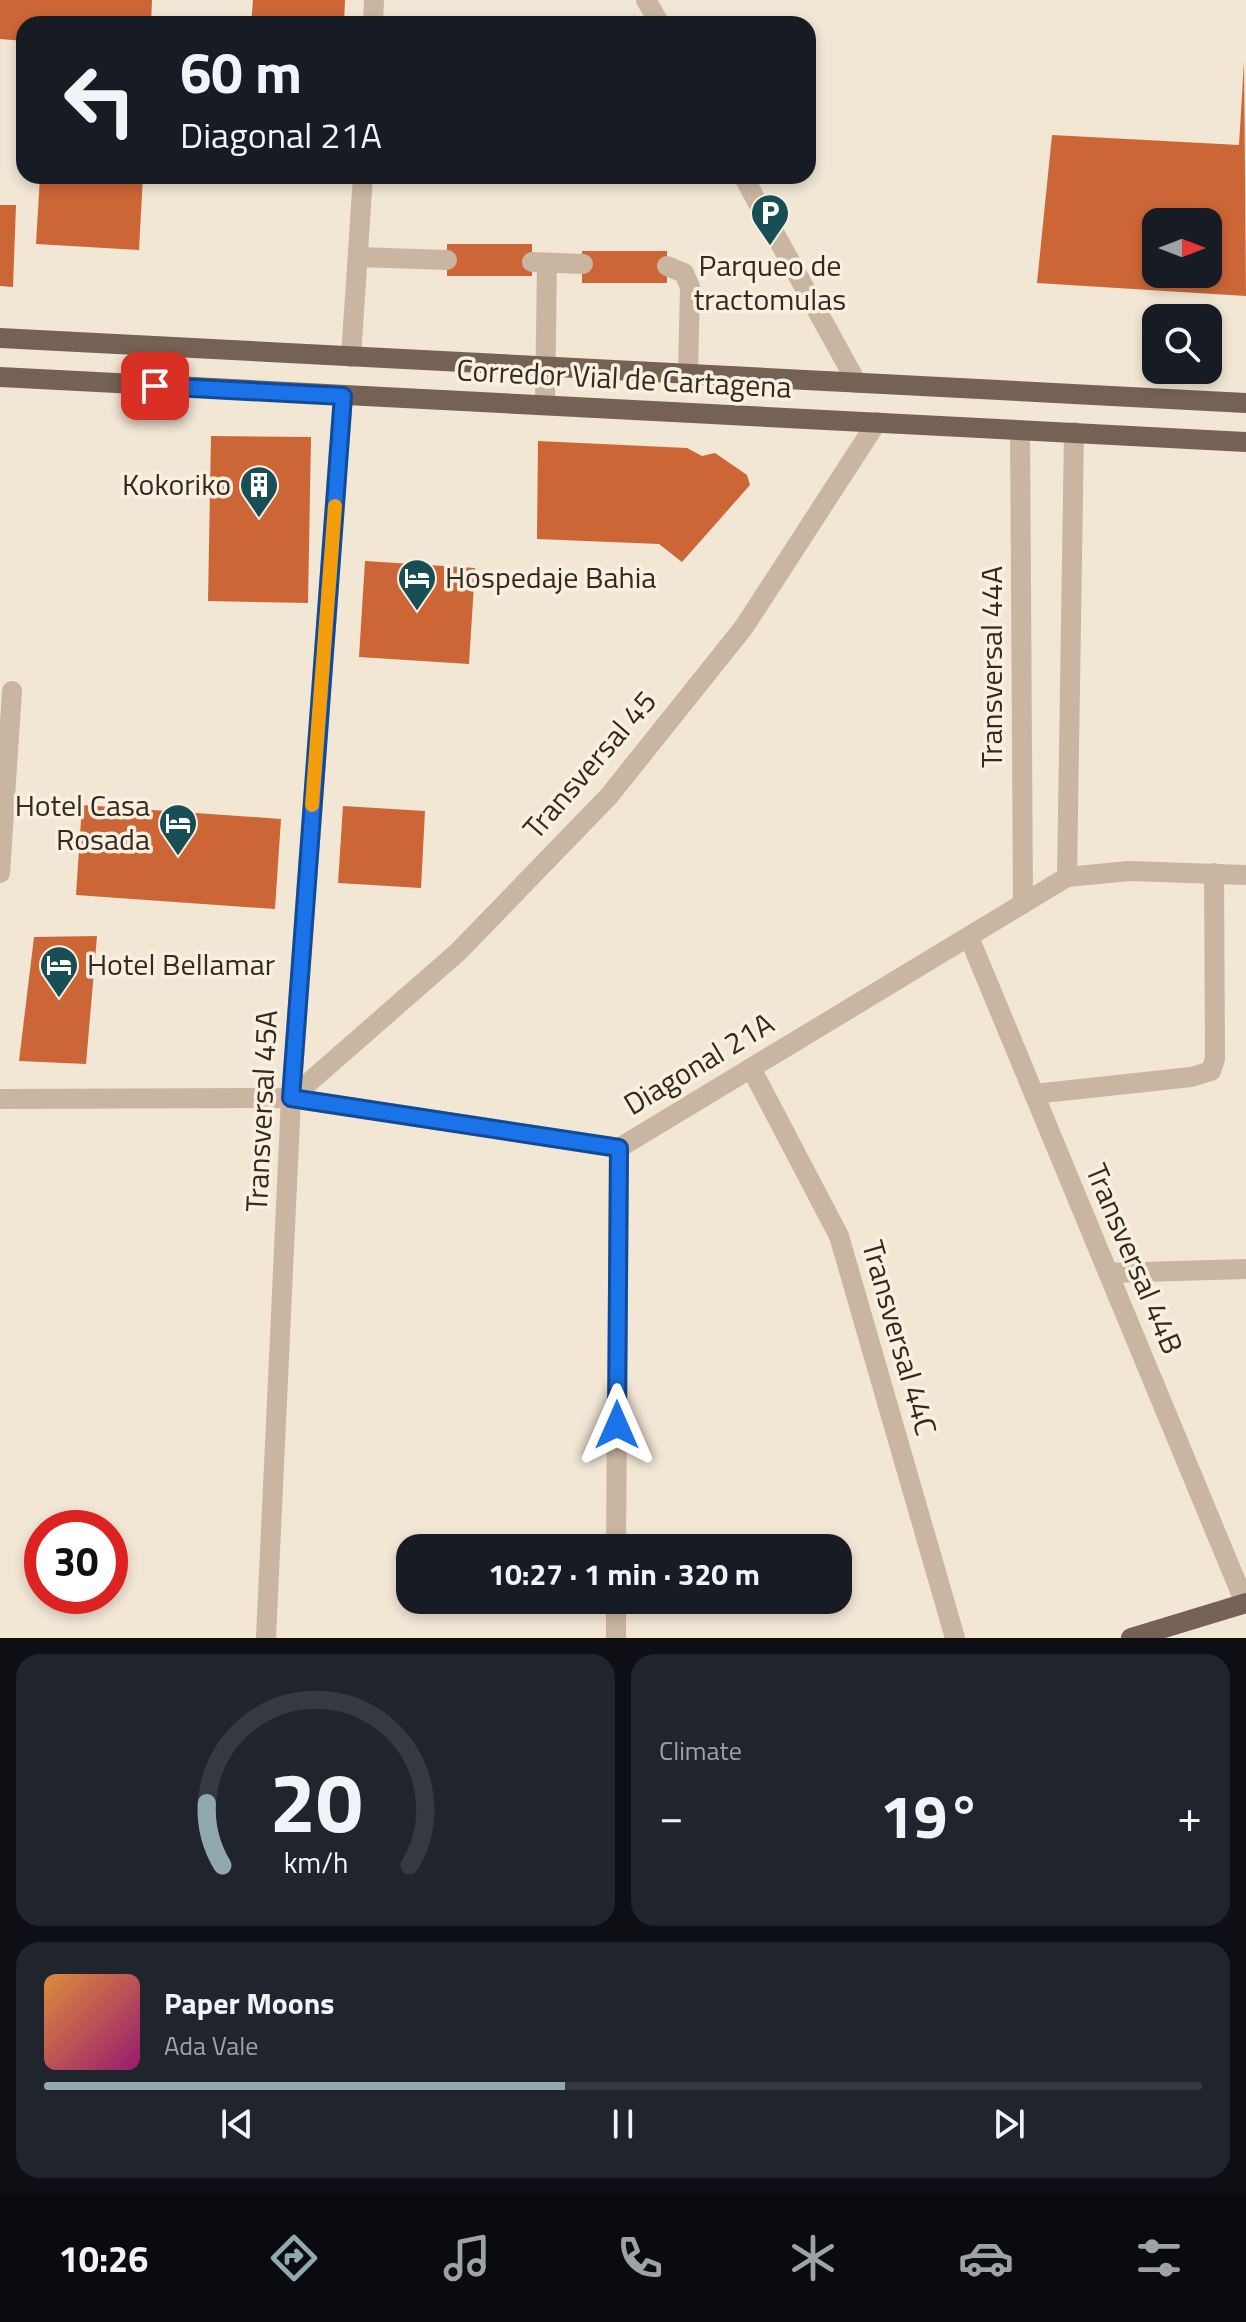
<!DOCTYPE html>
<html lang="en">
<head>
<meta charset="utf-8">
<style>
  body { margin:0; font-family:"Titillium Web",sans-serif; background:#20242c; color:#f1f3f6; height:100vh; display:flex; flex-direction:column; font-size:30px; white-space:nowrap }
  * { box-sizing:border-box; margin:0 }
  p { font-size:26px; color:#9ea1a6 }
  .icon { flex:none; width:44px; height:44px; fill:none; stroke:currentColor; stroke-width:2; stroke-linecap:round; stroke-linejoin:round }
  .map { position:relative; height:1638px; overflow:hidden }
  .side { display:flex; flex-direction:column; gap:16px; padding:16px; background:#0d0f14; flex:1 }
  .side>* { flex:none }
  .banner { position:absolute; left:16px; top:16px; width:800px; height:168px; border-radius:24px; box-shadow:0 4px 12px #0003; background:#171b24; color:#f1f3f6; overflow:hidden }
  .needle { width:52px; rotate:90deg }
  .fabs { position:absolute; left:1142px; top:208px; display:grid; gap:16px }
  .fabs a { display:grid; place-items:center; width:80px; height:80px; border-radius:16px; background:#171b24; box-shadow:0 4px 12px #0003; font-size:40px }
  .speed { position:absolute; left:24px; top:1510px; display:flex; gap:16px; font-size:40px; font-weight:700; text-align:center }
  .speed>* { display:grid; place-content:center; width:104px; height:104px; border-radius:50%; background:#171b24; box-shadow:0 4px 12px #0003; line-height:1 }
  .speed .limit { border:12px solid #d22; background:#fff; color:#111 }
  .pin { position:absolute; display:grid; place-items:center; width:68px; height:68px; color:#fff; margin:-34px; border-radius:16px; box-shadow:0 4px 12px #0006 }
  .me { position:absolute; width:88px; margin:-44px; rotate:0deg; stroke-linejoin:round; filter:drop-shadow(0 0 6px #0008) }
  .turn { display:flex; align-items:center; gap:28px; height:168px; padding:0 32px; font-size:36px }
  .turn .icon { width:104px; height:104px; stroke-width:2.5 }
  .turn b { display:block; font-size:56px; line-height:68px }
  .big { font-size:60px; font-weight:700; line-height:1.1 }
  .side .tile { flex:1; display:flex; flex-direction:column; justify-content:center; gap:12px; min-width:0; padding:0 28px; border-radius:24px; background:#20242c }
  .side .dial { align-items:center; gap:0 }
  .dial svg { height:208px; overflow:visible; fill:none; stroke:#363941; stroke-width:7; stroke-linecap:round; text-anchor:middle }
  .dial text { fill:#f1f3f6; stroke:none }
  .song { display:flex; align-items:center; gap:24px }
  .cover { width:96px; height:96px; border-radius:12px; background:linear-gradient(135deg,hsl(30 70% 55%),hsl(320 70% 35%)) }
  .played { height:8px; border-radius:4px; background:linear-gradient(90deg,#8fa9ae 45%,#363941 45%) }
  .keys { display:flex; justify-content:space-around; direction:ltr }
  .heat { display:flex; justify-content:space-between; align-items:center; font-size:44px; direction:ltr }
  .side .tiles { flex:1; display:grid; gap:16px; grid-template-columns:1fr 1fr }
  .tile:last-child { grid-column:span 2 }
  .trip { position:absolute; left:396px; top:1534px; width:456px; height:80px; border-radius:24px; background:#171b24; box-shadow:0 4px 12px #0003; font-weight:700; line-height:80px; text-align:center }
  .menu { display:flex; height:128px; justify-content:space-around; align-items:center; background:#090b0e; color:#9ea1a6 }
  .menu .icon { width:56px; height:56px }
  .menu .selected { color:#8fa9ae }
  .menu b { font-size:36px; color:#f1f3f6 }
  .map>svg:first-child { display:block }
  .building { fill:#cd6637; fill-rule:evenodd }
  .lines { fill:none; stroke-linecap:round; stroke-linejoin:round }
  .service { stroke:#cab6a0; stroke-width:20 }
  .minor { stroke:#cab6a0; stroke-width:20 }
  .tertiary { stroke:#cab6a0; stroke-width:20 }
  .primary { stroke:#766254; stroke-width:20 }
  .route-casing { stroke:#114b97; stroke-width:20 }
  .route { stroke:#1a73e8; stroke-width:14 }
  .slow { stroke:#f59e0b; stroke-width:14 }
  .labels { text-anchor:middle; stroke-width:7; stroke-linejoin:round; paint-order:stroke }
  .poi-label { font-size:30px; fill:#332a24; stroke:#faf0e0; text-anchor:end }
  .street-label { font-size:30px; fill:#332a24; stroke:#faf0e0 }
</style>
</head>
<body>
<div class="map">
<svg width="1246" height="1638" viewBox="0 0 1246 1638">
  <rect width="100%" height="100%" fill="#f2e6d4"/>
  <!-- building -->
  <g class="building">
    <path d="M0,0h152l-1,24h-127v17l-24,-2z"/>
    <path d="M253,0h92l-1,24h-93z"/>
    <path d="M1244,62l2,234 -209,-13 15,-148 187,10zM1156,222h52v52h-52z"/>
    <path d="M40,176h103l-4,74 -103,-6z"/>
    <path d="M0,205h16l-3,82 -13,-1z"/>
    <rect x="447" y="244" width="85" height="32"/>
    <rect x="582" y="251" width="85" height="32"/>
    <path d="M211,436l100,1 -3,166 -100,-2z"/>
    <path d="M538,441l149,7 15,8 13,-3 32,22 3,10 -68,77 -23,-18 -122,-5z"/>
    <path d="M365,561l110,7 -6,96 -110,-7z"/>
    <path d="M82,805l199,14 -6,90 -199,-14z"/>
    <path d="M343,806l82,5 -4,77 -83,-5z"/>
    <path d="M97,936l-11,128 -67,-3 15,-124z"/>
  </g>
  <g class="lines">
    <!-- service -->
    <g class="service">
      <path d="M358,257l89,3"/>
      <path d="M532,262l51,2"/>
      <path d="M667,266l17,7 6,14 -2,87"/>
      <path d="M545,405l2,-142"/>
    </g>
    <!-- minor -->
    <g class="minor">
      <path d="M646,0l14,24"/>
      <path d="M373,24l1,-24"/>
      <path d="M743,176l114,207"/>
      <path d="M351,357l12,-181"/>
      <path d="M343,396l-52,702 328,50 448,-271 62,-6 117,4"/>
      <path d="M1020,430l3,474"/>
      <path d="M0,873l12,-182"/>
      <path d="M1067,877l7,-445"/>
      <path d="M969,937l276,666"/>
      <path d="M751,1068l88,168 116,402"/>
      <path d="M1034,1094l157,-17 20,-6 4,-12 -1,-186"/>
      <path d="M1108,1273l138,-4"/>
      <path d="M616,1548l3,-400"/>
      <path d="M616,1638v-38"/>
    </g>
    <!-- tertiary -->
    <g class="tertiary">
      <path d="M291,1098l167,-146 151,-156 135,-169 133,-205"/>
      <path d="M0,1099l291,-1"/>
      <path d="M266,1638l25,-540"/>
    </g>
    <!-- primary -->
    <g class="primary">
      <path d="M0,338l1246,65"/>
      <path d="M0,377l1246,65"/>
      <path d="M1131,1638l115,-35"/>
    </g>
  </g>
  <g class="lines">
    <!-- route casing -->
    <g class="route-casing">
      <path id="route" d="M155,386l188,10 -52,702 328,50 -2,277"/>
    </g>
    <!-- route -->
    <use href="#route" class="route"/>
    <!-- slow -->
    <path class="slow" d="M312,805l23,-299"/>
  </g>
  <!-- icons -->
  <defs>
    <g id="parking-pin" transform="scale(2)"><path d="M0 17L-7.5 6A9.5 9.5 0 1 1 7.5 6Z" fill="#184e56" stroke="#faf0e0"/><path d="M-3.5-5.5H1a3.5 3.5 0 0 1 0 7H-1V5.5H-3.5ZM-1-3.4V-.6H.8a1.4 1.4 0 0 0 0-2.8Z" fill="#fff"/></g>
    <g id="building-pin" transform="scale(2)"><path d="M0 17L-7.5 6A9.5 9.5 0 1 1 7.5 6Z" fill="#184e56" stroke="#faf0e0"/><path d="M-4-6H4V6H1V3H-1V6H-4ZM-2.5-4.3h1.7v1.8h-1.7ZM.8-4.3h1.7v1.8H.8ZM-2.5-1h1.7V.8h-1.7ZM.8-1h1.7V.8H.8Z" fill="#fff"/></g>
    <g id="hotel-pin" transform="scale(2)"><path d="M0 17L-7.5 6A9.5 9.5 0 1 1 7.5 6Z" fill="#184e56" stroke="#faf0e0"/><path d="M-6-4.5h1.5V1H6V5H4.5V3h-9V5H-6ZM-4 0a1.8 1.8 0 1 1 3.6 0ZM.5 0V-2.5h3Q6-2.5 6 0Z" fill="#fff"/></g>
  </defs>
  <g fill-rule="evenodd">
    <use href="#parking-pin" x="770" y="213"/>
    <use href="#building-pin" x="259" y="485"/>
    <use href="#hotel-pin" x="417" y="578"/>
    <use href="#hotel-pin" x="178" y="823"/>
    <use href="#hotel-pin" x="59" y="965"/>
  </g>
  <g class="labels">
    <!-- poi labels -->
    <g class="poi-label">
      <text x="770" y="276" text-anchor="middle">Parqueo de<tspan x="770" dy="34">tractomulas</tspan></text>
      <text x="231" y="495">Kokoriko</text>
      <text x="445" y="588" text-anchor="start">Hospedaje Bahia</text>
      <text x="150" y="816">Hotel Casa<tspan x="150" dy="34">Rosada</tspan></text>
      <text x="87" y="975" text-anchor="start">Hotel Bellamar</text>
    </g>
    <!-- street labels -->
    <g class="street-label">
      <text transform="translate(624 379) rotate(3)" y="10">Corredor Vial de Cartagena</text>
      <text transform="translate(992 667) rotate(-90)" y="10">Transversal 44A</text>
      <text transform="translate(590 765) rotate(-49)" y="10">Transversal 45</text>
      <text transform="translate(699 1064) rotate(-31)" y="10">Diagonal 21A</text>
      <text transform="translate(262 1111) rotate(-87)" y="10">Transversal 45A</text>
      <text transform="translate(1134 1259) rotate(67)" y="10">Transversal 44B</text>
      <text transform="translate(899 1338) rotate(74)" y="10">Transversal 44C</text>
    </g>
  </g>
</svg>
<div class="fabs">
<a><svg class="needle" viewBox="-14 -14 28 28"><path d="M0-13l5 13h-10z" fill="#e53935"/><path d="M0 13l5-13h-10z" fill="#9ea1a6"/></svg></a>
<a><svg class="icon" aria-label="search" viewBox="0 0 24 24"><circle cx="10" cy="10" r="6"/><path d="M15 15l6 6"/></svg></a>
</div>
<div class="speed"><div class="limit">30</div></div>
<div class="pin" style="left:155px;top:386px;background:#d93025"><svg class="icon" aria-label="arrive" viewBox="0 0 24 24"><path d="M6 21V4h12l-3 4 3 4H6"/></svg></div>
<svg class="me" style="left:617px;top:1425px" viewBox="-20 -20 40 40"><path d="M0-17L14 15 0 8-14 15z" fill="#1a73e8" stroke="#fff" stroke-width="4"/></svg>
<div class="trip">10:27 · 1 min · 320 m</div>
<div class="banner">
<div class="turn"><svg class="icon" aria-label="left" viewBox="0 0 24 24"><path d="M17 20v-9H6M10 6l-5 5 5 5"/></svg><div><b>60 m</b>Diagonal 21A</div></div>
</div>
</div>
<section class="side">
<div class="tiles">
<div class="tile dial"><svg viewBox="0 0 100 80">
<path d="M14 69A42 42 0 1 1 86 69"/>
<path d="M14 69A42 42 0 0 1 8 45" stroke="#8fa9ae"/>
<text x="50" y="56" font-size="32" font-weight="700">20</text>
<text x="50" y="72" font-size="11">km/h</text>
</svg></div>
<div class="tile"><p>Climate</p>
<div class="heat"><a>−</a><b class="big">19°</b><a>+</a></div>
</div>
<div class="tile">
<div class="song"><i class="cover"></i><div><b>Paper Moons</b><p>Ada Vale</p></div></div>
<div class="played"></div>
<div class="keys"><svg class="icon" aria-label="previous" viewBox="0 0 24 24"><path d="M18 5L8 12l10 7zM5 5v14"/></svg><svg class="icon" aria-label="pause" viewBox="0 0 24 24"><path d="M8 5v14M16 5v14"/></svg><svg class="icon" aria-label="next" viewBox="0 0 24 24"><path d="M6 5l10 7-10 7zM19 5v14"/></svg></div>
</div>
</div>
</section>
<nav class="menu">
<b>10:26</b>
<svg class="icon selected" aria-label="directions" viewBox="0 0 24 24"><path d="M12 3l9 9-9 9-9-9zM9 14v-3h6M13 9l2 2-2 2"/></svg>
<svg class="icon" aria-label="music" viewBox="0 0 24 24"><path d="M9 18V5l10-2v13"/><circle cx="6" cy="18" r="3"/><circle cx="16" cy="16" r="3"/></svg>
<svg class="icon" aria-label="phone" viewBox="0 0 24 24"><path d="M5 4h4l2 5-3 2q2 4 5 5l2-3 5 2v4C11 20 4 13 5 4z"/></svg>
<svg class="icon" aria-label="climate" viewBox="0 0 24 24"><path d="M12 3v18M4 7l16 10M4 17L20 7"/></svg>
<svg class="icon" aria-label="car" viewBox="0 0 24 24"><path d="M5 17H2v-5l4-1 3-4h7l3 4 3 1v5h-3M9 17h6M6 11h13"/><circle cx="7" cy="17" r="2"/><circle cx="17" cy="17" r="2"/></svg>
<svg class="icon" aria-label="filters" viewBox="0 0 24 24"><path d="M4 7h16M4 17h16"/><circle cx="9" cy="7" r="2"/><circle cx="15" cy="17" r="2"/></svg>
</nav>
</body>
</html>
